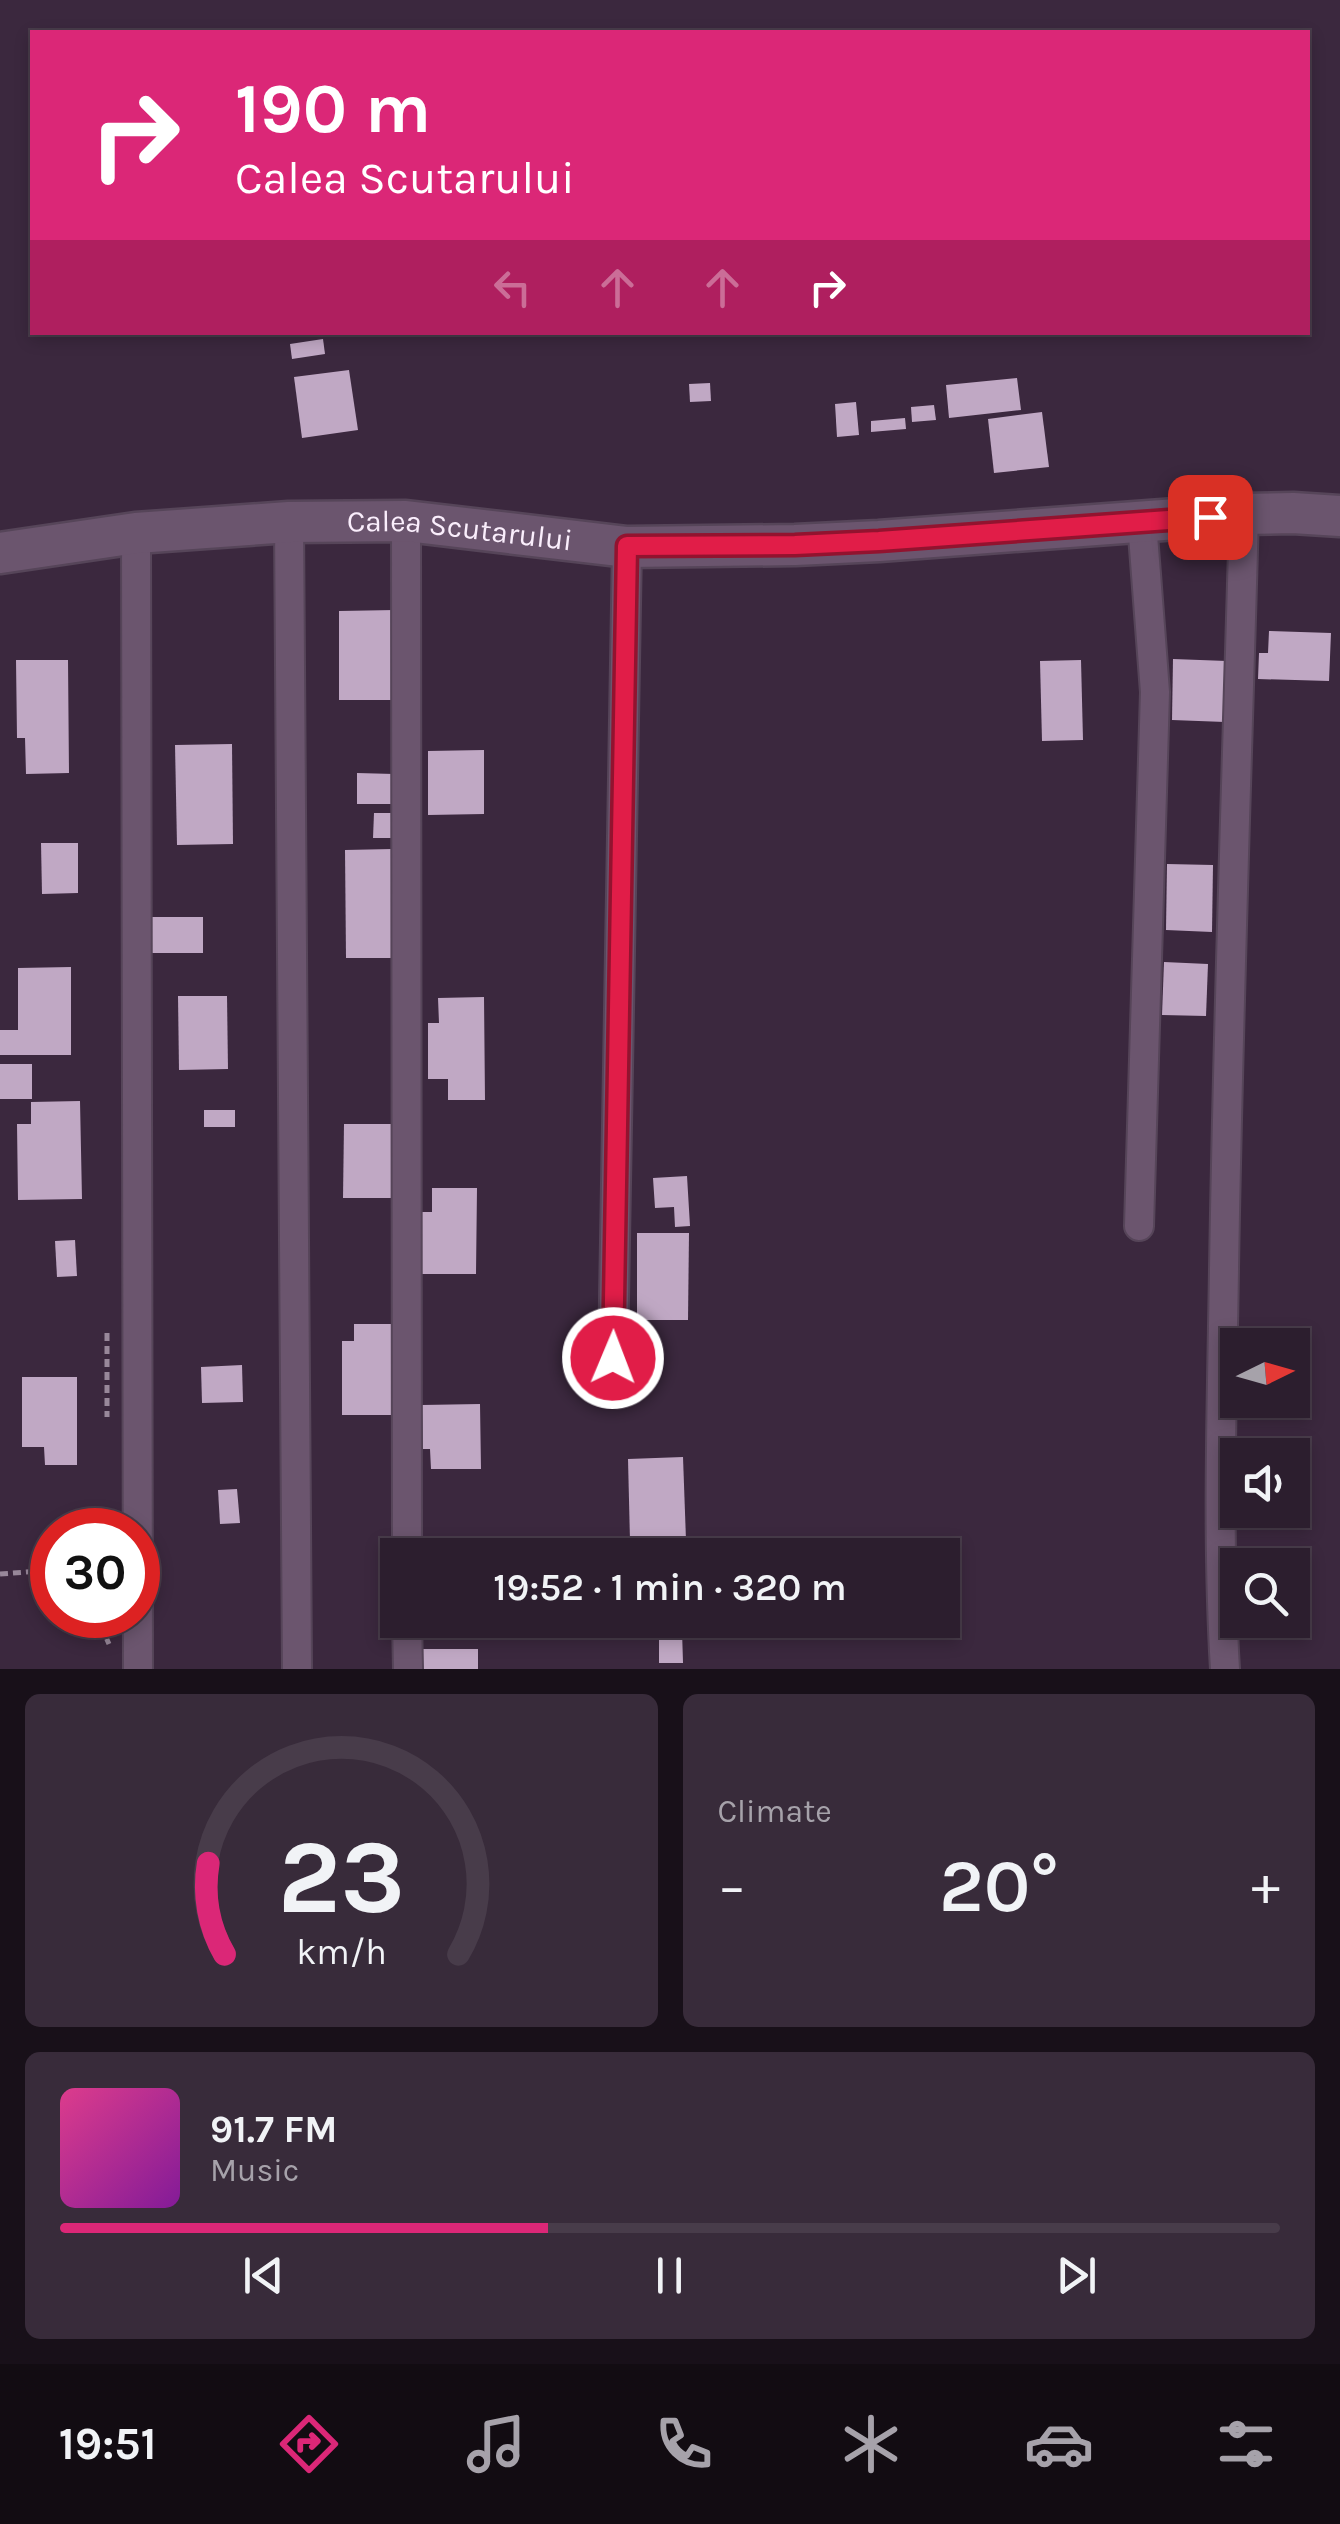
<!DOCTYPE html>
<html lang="en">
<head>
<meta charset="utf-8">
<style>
  body { margin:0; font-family:Karla,sans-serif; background:#382b3a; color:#f1f3f6; height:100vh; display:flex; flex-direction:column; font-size:38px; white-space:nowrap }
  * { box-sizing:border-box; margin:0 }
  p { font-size:32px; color:#a6a2aa }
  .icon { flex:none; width:55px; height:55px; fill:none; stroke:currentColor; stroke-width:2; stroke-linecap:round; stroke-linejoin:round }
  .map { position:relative; height:1669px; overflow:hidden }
  .panel { display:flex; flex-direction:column; gap:25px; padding:25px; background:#181019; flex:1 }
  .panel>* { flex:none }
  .guide { position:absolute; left:30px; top:30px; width:1280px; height:305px; border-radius:0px; box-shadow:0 5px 15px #0003,0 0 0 2px #483c4a; background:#db2777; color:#fff; overflow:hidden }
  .needle { width:65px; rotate:85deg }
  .fabs { position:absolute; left:1220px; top:1328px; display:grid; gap:20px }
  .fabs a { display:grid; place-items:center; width:90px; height:90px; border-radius:0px; background:#2c1e2e; box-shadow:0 5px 15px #0003,0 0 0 2px #483c4a; font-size:50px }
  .speed { position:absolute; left:30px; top:1508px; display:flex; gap:20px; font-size:50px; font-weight:700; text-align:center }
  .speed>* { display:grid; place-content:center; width:130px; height:130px; border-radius:50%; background:#2c1e2e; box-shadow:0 5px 15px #0003,0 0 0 2px #483c4a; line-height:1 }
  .speed .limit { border:15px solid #d22; background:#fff; color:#111 }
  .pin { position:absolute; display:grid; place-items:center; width:85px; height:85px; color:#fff; margin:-42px; border-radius:20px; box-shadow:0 5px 15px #0006 }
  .me { position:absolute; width:110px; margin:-55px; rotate:1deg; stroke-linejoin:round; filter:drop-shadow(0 0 8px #0008) }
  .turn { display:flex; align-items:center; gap:35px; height:210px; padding:0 40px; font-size:45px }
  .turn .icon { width:130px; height:130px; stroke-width:2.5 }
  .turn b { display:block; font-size:70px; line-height:85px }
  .lanes { display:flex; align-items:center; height:95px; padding:0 40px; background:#0003; justify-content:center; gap:50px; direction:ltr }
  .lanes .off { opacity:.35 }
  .big { font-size:75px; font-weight:600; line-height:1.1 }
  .panel .tile { flex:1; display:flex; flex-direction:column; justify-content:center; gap:15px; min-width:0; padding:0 35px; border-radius:15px; background:#382b3a }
  .panel .dial { align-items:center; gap:0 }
  .dial svg { height:260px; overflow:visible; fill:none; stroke:#483c4a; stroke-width:7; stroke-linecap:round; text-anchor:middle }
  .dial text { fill:#f1f3f6; stroke:none }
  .song { display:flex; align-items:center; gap:30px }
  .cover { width:120px; height:120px; border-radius:15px; background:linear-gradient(135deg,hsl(330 70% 55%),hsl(290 70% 35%)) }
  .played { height:10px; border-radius:5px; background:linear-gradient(90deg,#db2777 40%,#483c4a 40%) }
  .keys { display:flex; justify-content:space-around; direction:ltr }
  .heat { display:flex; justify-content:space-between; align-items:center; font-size:55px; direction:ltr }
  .panel .tiles { flex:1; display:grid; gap:25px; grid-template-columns:1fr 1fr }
  .tile:last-child { grid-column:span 2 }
  .trip { position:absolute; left:380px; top:1538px; width:580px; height:100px; border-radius:0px; background:#2c1e2e; box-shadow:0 5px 15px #0003,0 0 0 2px #483c4a; font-weight:600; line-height:100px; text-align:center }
  .tab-bar { display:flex; height:160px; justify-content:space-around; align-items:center; background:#120c12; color:#a6a2aa }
  .tab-bar .icon { width:70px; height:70px }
  .tab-bar .active { color:#db2777 }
  .tab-bar b { font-size:45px; color:#f1f3f6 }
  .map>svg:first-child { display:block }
  .building { fill:#c0a8c4 }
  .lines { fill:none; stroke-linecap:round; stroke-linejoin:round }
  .minor-casing { stroke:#564559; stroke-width:32 }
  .secondary-casing { stroke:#564559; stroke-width:45 }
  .path { stroke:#98889a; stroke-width:5; stroke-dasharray:8 5; stroke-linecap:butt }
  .minor { stroke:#6b556e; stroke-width:28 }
  .secondary { stroke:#6b556e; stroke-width:40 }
  .route-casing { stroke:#92132f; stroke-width:25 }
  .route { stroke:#e11d48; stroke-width:18 }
  .labels { text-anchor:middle; stroke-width:10; stroke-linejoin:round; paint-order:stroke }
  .street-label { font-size:30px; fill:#faeefc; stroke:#3b283e }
</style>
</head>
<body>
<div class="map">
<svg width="1340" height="1669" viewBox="0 0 1340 1669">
  <rect width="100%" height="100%" fill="#3b283e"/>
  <!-- building -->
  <g class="building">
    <path d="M323,339l2,15 -33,5 -2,-15z"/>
    <path d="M349,370l9,60 -56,8 -8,-61z"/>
    <path d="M1017,378l4,32 -72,8 -3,-33z"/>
    <path d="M710,383l1,18 -21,1 -1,-18z"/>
    <path d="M856,402l3,33 -22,2 -2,-33z"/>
    <path d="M934,405l2,15 -24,2 -1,-15z"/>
    <path d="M1042,412l7,55 -55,6 -6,-54z"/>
    <path d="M905,418l1,11 -35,3v-11z"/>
    <path d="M395,610v90h-56v-89z"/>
    <path d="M1269,631l62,2 -2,48 -71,-2 1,-26h9z"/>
    <path d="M1173,659l54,2 -2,61 -53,-2z"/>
    <path d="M16,660h52l1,113 -43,1 -1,-36h-8z"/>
    <path d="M1081,660l2,80 -41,1 -2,-80z"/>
    <path d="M232,744l1,100 -56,1 -2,-100z"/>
    <path d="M484,750v64l-56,1v-64z"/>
    <path d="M357,773l37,1v30h-37z"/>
    <path d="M374,813h21v25h-22z"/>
    <path d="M41,843h37v50l-36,1z"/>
    <path d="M392,849l2,109h-48l-1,-108z"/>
    <path d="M1167,864l46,1 -1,67 -46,-2z"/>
    <rect x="151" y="917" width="52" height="36"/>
    <path d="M1164,962l44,2 -2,52 -44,-1z"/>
    <path d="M71,967v88h-71v-25h18v-62z"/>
    <path d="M178,996h49l1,73 -49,1z"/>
    <path d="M484,997l1,103h-37v-21h-20v-56h11l-1,-25z"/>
    <rect x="0" y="1064" width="32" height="35"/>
    <path d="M80,1101l2,98 -64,1 -1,-76h14v-22z"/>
    <rect x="204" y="1110" width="31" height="17"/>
    <path d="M344,1124h50l-1,74h-50z"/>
    <path d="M687,1176l3,50 -15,1 -1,-20 -19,1 -2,-30z"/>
    <path d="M432,1188h45l-1,86h-55l1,-62h10z"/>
    <path d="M637,1233h52l-1,87h-51z"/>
    <path d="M75,1240l2,36 -20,1 -2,-36z"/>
    <path d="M354,1324h43v91h-55v-74h12z"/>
    <path d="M242,1365l1,37 -41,1 -1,-36z"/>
    <path d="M22,1377h55v88h-32l-1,-18h-22z"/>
    <path d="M480,1404l1,65h-50l-1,-20h-7l-1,-44z"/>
    <path d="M683,1457l3,83 -56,1 -2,-82z"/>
    <path d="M237,1489l3,34 -20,1 -2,-34z"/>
    <path d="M461,1547v8h-27l-1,-7z"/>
    <path d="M682,1630l1,33h-24v-32z"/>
    <rect x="419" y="1649" width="59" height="20"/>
  </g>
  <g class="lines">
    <!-- minor casing -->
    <g class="minor-casing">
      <g id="minor">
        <path d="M406,521l1,1034"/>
        <path d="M289,522l8,1147"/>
        <path d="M136,533l2,1136"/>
        <path d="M1139,1226l16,-534 -13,-170"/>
        <path d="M613,1357l14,-810"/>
        <path d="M407,1620l1,49"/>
        <path d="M1225,1669c-8,-133 -3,-267 -1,-400 4,-252 13,-503 20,-755"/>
      </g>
    </g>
    <!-- secondary casing -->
    <g class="secondary-casing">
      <g id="secondary">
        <path id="s1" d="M0,553l136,-20 153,-11 117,-1 221,26 168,-2 84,-4 365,-27 49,-1 47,3"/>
      </g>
    </g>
    <!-- path -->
    <g class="path">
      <path d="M107,1333v84"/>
      <path d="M0,1574l52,-4"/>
      <path d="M96,1615l13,29"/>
    </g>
    <!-- minor -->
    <use href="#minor" class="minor"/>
    <!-- secondary -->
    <use href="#secondary" class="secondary"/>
  </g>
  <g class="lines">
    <!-- route casing -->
    <g class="route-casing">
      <path id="route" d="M613,1358l14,-812 168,-1 84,-4 331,-24"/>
    </g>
    <!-- route -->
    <use href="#route" class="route"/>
  </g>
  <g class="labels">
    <!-- street labels -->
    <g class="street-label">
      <text dy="10" stroke="none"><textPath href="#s1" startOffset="462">Calea Scutarului</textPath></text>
    </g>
  </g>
</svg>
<div class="fabs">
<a><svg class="needle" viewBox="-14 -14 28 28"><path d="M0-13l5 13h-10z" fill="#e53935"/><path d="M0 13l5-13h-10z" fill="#a6a2aa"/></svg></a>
<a><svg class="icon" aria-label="sound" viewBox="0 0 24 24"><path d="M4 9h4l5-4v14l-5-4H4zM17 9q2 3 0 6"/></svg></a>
<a><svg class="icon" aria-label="search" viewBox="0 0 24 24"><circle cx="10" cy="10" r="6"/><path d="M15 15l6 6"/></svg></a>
</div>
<div class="speed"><div class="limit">30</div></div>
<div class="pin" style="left:1210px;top:517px;background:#d93025"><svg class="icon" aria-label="arrive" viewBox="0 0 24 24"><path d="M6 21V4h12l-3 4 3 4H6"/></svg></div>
<svg class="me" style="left:613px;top:1358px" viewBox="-20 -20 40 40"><circle r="17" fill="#e11d48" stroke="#fff" stroke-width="3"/><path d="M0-11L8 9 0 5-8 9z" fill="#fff"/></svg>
<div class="trip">19:52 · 1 min · 320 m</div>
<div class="guide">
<div class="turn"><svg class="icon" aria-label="right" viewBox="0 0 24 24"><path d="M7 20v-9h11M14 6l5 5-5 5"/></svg><div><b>190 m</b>Calea Scutarului</div></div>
<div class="lanes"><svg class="icon off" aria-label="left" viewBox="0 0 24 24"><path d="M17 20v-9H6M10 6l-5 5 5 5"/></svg><svg class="icon off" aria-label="ahead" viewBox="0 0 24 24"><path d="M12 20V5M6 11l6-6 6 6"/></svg><svg class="icon off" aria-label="ahead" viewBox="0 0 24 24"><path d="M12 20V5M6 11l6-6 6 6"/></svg><svg class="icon" aria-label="right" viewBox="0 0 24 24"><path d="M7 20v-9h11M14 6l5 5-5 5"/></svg></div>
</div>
</div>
<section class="panel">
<div class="tiles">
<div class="tile dial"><svg viewBox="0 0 100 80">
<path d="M14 69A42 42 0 1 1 86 69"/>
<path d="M14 69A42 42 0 0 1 9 41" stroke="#db2777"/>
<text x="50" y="56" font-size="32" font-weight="700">23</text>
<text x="50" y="72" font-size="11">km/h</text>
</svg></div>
<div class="tile"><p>Climate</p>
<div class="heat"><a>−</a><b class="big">20°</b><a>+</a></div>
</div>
<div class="tile">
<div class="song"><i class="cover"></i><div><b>91.7 FM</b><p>Music</p></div></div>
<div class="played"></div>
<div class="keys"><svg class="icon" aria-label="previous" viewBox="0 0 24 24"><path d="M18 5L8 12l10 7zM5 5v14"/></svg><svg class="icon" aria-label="pause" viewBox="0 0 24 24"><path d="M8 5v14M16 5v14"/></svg><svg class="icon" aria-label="next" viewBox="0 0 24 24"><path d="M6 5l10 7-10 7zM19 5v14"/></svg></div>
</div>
</div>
</section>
<nav class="tab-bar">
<b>19:51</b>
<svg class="icon active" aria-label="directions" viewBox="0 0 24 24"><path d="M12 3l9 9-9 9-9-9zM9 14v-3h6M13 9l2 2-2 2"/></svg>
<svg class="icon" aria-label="music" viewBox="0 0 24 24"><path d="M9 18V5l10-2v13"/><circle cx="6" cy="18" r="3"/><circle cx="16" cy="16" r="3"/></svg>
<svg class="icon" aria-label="phone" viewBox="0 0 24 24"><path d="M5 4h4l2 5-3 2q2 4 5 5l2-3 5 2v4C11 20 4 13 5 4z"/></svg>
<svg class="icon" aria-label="climate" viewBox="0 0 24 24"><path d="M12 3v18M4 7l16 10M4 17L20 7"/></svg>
<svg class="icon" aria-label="car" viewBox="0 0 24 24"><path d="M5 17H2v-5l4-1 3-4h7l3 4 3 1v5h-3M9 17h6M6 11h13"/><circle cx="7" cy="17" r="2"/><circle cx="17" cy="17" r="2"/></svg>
<svg class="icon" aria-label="filters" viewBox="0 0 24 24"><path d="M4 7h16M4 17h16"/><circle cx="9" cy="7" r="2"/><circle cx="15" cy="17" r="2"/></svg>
</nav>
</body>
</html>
